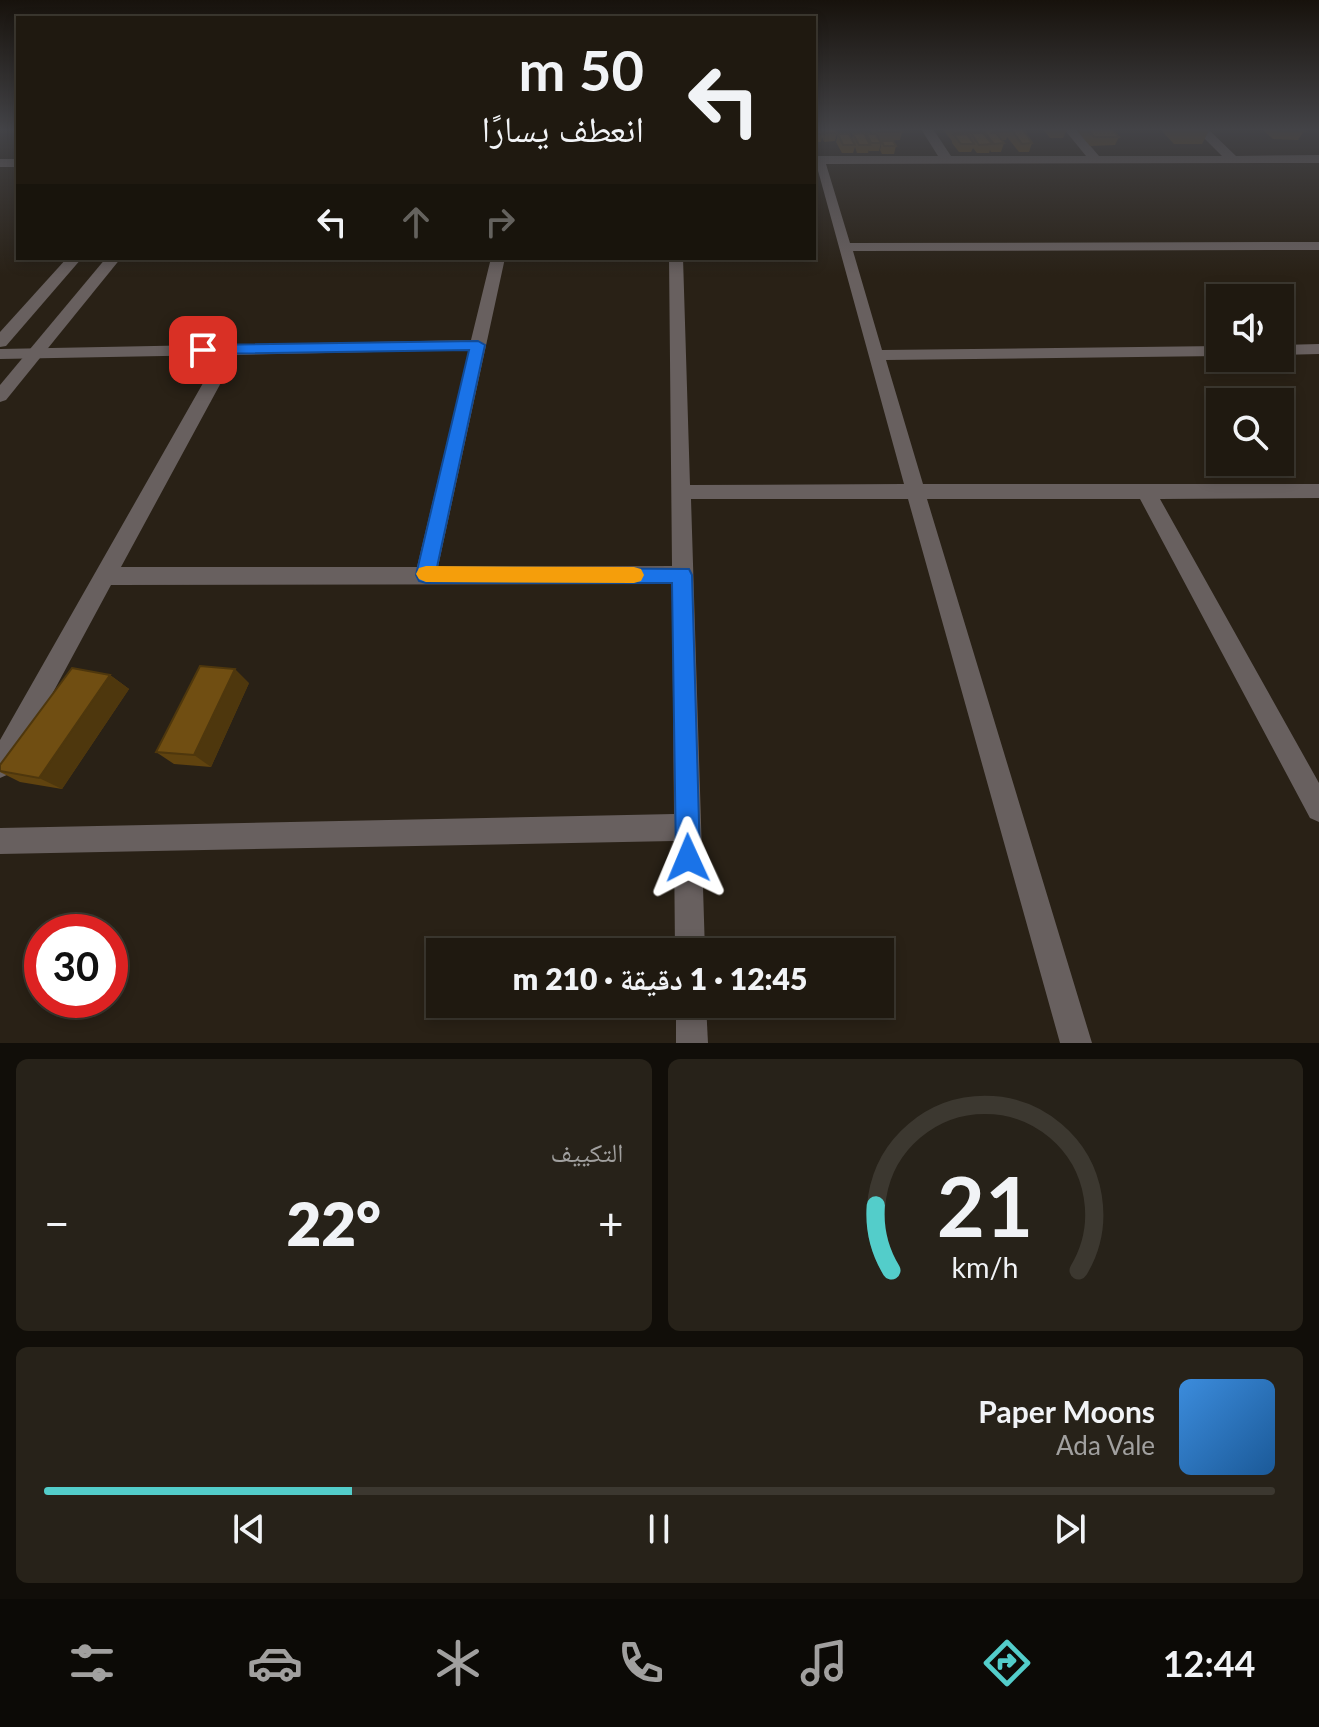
<!DOCTYPE html>
<html lang="ar">
<head>
<meta charset="utf-8">
<style>
  body { margin:0; font-family:Lato,"Noto Naskh Arabic",sans-serif; background:#272219; color:#f1f3f6; direction:rtl; height:100vh; display:flex; flex-direction:column; font-size:30px; white-space:nowrap }
  * { box-sizing:border-box; margin:0 }
  p { font-size:26px; color:#a1a09f }
  .icon { flex:none; width:44px; height:44px; fill:none; stroke:currentColor; stroke-width:2; stroke-linecap:round; stroke-linejoin:round }
  .map { position:relative; height:1043px; overflow:hidden; direction:ltr }
  .drawer { display:flex; flex-direction:column; gap:16px; padding:16px; background:#110e09; flex:1 }
  .drawer>* { flex:none }
  .guide { position:absolute; left:16px; top:16px; width:800px; height:244px; border-radius:0px; box-shadow:0 4px 12px #0003,0 0 0 2px #3c3830; direction:rtl; background:#1f1910; color:#f1f3f6; overflow:hidden }
  .tools { position:absolute; left:1206px; top:284px; display:grid; gap:16px }
  .tools a { display:grid; place-items:center; width:88px; height:88px; border-radius:0px; background:#1f1910; box-shadow:0 4px 12px #0003,0 0 0 2px #3c3830; font-size:40px }
  .speed { position:absolute; left:24px; top:914px; display:flex; gap:16px; font-size:40px; font-weight:700; text-align:center }
  .speed>* { display:grid; place-content:center; width:104px; height:104px; border-radius:50%; background:#1f1910; box-shadow:0 4px 12px #0003,0 0 0 2px #3c3830; line-height:1 }
  .speed .limit { border:12px solid #d22; background:#fff; color:#111 }
  .pin { position:absolute; display:grid; place-items:center; width:68px; height:68px; color:#fff; margin:-34px; border-radius:16px; box-shadow:0 4px 12px #0006 }
  .me { position:absolute; width:88px; margin:-44px; rotate:359deg; stroke-linejoin:round; filter:drop-shadow(0 0 6px #0008) }
  .turn { display:flex; align-items:center; gap:28px; height:168px; padding:0 40px; font-size:36px }
  .turn .icon { width:104px; height:104px; stroke-width:2.5 }
  .turn b { display:block; font-size:56px; line-height:68px }
  .lanes { display:flex; align-items:center; height:76px; padding:0 40px; background:#0003; justify-content:center; gap:40px; direction:ltr }
  .lanes .off { opacity:.35 }
  .big { font-size:60px; font-weight:800; line-height:1.1 }
  .drawer .widget { flex:1; display:flex; flex-direction:column; justify-content:center; gap:12px; min-width:0; padding:0 28px; border-radius:12px; background:#272219 }
  .drawer .dial { align-items:center; gap:0 }
  .dial svg { height:208px; overflow:visible; fill:none; stroke:#3c3830; stroke-width:7; stroke-linecap:round; text-anchor:middle }
  .dial text { fill:#f1f3f6; stroke:none }
  .song { display:flex; align-items:center; gap:24px }
  .cover { width:96px; height:96px; border-radius:12px; background:linear-gradient(135deg,hsl(210 70% 55%),hsl(210 70% 35%)) }
  .played { height:8px; border-radius:4px; background:linear-gradient(90deg,#53cdca 25%,#3c3830 25%) }
  .keys { display:flex; justify-content:space-around; direction:ltr }
  .heat { display:flex; justify-content:space-between; align-items:center; font-size:44px; direction:ltr }
  .drawer .tiles { flex:1; display:grid; gap:16px; grid-template-columns:1fr 1fr }
  .widget:last-child { grid-column:span 2 }
  .trip { position:absolute; left:426px; top:938px; width:468px; height:80px; border-radius:0px; background:#1f1910; box-shadow:0 4px 12px #0003,0 0 0 2px #3c3830; font-weight:800; line-height:80px; text-align:center; direction:rtl }
  .tabs { display:flex; height:128px; justify-content:space-around; align-items:center; background:#0c0a06; color:#a1a09f }
  .tabs .icon { width:56px; height:56px }
  .tabs .on { color:#53cdca }
  .tabs b { font-size:36px; color:#f1f3f6 }
  .map>svg:first-child { display:block }
  .lines { fill:none; stroke-linecap:round; stroke-linejoin:round }
  .minor { fill:#68605f; fill-rule:evenodd }
  .tertiary { fill:#68605f; fill-rule:evenodd }
  .wall { fill:#60430f }
  .shaded-wall { fill:#4e370d }
  .building { fill:#704e12; stroke:#4e370d; stroke-width:2 }
  .route { fill:#1a73e8; stroke:#114b97; stroke-width:2 }
  .slow { fill:#f59e0b }
</style>
</head>
<body>
<div class="map">
<svg width="1319" height="1043" viewBox="0 0 1319 1043">
  <rect width="100%" height="100%" fill="#292116"/>
  <g class="lines">
    <!-- minor -->
    <g class="minor">
      <path d="M921,129h12l18,27h135l-22,-27h12l23,27h123l-27,-27h13l28,27 83,-1v8l-493,1 24,79 469,-1v8l-466,1 29,99 338,-4v10l-334,4 37,124h396v14l-159,1 159,284v39l-9,-4 -170,-319h-213l165,544h-32l-152,-544h-217l14,453h-30l-1,-111 -674,13v-26l674,-14 -2,-230 -561,1 -102,189 -9,4v-38l219,-385 -219,4v-10l471,-9 20,-82h14l-67,309 234,-1 -3,-308h14l7,227 214,-1 -90,-328h124zM469,350l-52,217h-296l115,-212z"/>
      <rect x="0" y="159" width="18" height="8"/>
      <path d="M1319,344v10l-39,1v-10z"/>
      <path d="M676,1004h30l2,39h-32z"/>
    </g>
    <!-- tertiary -->
    <g class="tertiary">
      <path d="M67,258h15l-76,88 -6,1v-15z"/>
      <path d="M106,258h15l-115,142 -6,2v-17z"/>
    </g>
  </g>
  <!-- wall -->
  <g class="wall">
    <path d="M814,129h21l2,4 -2,8 -11,1 -2,-5 -1,5h-7z"/>
    <path d="M870,129h31l1,3 -2,8 -21,1 2,2 -2,8h-10v-2l-1,4h-11l-2,-6 -2,6h-11l-6,-11 2,-8 14,5 1,-5 13,4 1,-4h5z"/>
    <path d="M944,129h79l9,14 -3,9h-10l-12,-15 -1,3h-5l3,3 -3,9h-10l-1,-2 -1,3h-12l-4,-5 -2,4h-12l-7,-9v-2l-8,-10z"/>
    <path d="M1043,129h23l1,1 -4,8h-13z"/>
    <path d="M1079,129h33l7,8 -4,8 -25,1 -12,-14z"/>
    <path d="M1160,129h50l-8,15h-28z"/>
    <path d="M1262,129h39l3,2 -6,9 -25,-1z"/>
    <path d="M882,141l14,5 -2,8h-12l-2,-4z"/>
    <path d="M110,675l19,14 -67,100 -42,-7 -20,-10v-7z"/>
    <path d="M249,683l-38,84 -37,-3 -18,-12z"/>
  </g>
  <!-- shaded-wall -->
  <g class="shaded-wall">
    <path d="M235,669l14,14 -38,84 -17,-12z"/>
    <path d="M110,675l19,14 -67,100 -23,-11z"/>
  </g>
  <!-- building -->
  <g class="building">
    <path d="M814,129h7l2,5h-9z"/>
    <path d="M824,129h11l2,4h-11z"/>
    <path d="M876,129h25l1,3h-24z"/>
    <path d="M951,129h13l2,3 -12,1z"/>
    <path d="M967,129h13l1,2 -12,1z"/>
    <path d="M982,129h12l1,2 -4,2h5l8,10 -10,1z"/>
    <path d="M996,129h11l2,2 -11,1z"/>
    <path d="M1011,129h12l9,14 -10,1z"/>
    <path d="M1087,129h25l7,8h-25z"/>
    <path d="M1276,129h25l3,2h-26z"/>
    <path d="M864,133l6,12h-11l-6,-11z"/>
    <path d="M971,133h12l9,11 -13,1z"/>
    <path d="M838,134h11l6,11h-12z"/>
    <path d="M867,134h9l5,9h-10z"/>
    <path d="M967,134l7,10h-13l-7,-9z"/>
    <path d="M882,141h11l3,5h-12z"/>
    <path d="M200,666l35,3 -41,86 -38,-3z"/>
    <path d="M72,668l38,7 -71,103 -39,-7v-6z"/>
  </g>
  <!-- sky -->
  <linearGradient id="sky" x2="0" y2="1"><stop stop-color="#17120c"/><stop offset="0.47" stop-color="#434347"/><stop offset="1" stop-color="#434347" stop-opacity="0"/></linearGradient>
  <rect width="1319" height="275" fill="url(#sky)"/>
  <!-- route -->
  <path class="route" d="M478,341l7,4 -48,222 252,2 3,6 8,283 -3,9 -9,3 -9,-3 -3,-9 -4,-275h-246l-7,-2 -3,-6 53,-225 -266,4 -8,-4 8,-5z"/>
  <!-- slow -->
  <path class="slow" d="M426,566l208,1 7,2 3,6 -3,6 -7,2 -208,-1 -7,-3 -3,-5 3,-6z"/>
</svg>
<div class="tools">
<a><svg class="icon" aria-label="sound" viewBox="0 0 24 24"><path d="M4 9h4l5-4v14l-5-4H4zM17 9q2 3 0 6"/></svg></a>
<a><svg class="icon" aria-label="search" viewBox="0 0 24 24"><circle cx="10" cy="10" r="6"/><path d="M15 15l6 6"/></svg></a>
</div>
<div class="speed"><div class="limit">30</div></div>
<div class="pin" style="left:203px;top:350px;background:#d93025"><svg class="icon" aria-label="arrive" viewBox="0 0 24 24"><path d="M6 21V4h12l-3 4 3 4H6"/></svg></div>
<svg class="me" style="left:688px;top:858px" viewBox="-20 -20 40 40"><path d="M0-17L14 15 0 8-14 15z" fill="#1a73e8" stroke="#fff" stroke-width="4"/></svg>
<div class="trip">12:45 · 1 دقيقة · 210 m</div>
<div class="guide">
<div class="turn"><svg class="icon" aria-label="left" viewBox="0 0 24 24"><path d="M17 20v-9H6M10 6l-5 5 5 5"/></svg><div><b>50 m</b>انعطف يسارًا</div></div>
<div class="lanes"><svg class="icon" aria-label="left" viewBox="0 0 24 24"><path d="M17 20v-9H6M10 6l-5 5 5 5"/></svg><svg class="icon off" aria-label="ahead" viewBox="0 0 24 24"><path d="M12 20V5M6 11l6-6 6 6"/></svg><svg class="icon off" aria-label="right" viewBox="0 0 24 24"><path d="M7 20v-9h11M14 6l5 5-5 5"/></svg></div>
</div>
</div>
<section class="drawer">
<div class="tiles">
<div class="widget dial"><svg viewBox="0 0 100 80">
<path d="M14 69A42 42 0 1 1 86 69"/>
<path d="M14 69A42 42 0 0 1 8 44" stroke="#53cdca"/>
<text x="50" y="56" font-size="32" font-weight="700">21</text>
<text x="50" y="72" font-size="11">km/h</text>
</svg></div>
<div class="widget"><p>التكييف</p>
<div class="heat"><a>−</a><b class="big">22°</b><a>+</a></div>
</div>
<div class="widget">
<div class="song"><i class="cover"></i><div><b>Paper Moons</b><p>Ada Vale</p></div></div>
<div class="played"></div>
<div class="keys"><svg class="icon" aria-label="previous" viewBox="0 0 24 24"><path d="M18 5L8 12l10 7zM5 5v14"/></svg><svg class="icon" aria-label="pause" viewBox="0 0 24 24"><path d="M8 5v14M16 5v14"/></svg><svg class="icon" aria-label="next" viewBox="0 0 24 24"><path d="M6 5l10 7-10 7zM19 5v14"/></svg></div>
</div>
</div>
</section>
<nav class="tabs">
<b>12:44</b>
<svg class="icon on" aria-label="directions" viewBox="0 0 24 24"><path d="M12 3l9 9-9 9-9-9zM9 14v-3h6M13 9l2 2-2 2"/></svg>
<svg class="icon" aria-label="music" viewBox="0 0 24 24"><path d="M9 18V5l10-2v13"/><circle cx="6" cy="18" r="3"/><circle cx="16" cy="16" r="3"/></svg>
<svg class="icon" aria-label="phone" viewBox="0 0 24 24"><path d="M5 4h4l2 5-3 2q2 4 5 5l2-3 5 2v4C11 20 4 13 5 4z"/></svg>
<svg class="icon" aria-label="climate" viewBox="0 0 24 24"><path d="M12 3v18M4 7l16 10M4 17L20 7"/></svg>
<svg class="icon" aria-label="car" viewBox="0 0 24 24"><path d="M5 17H2v-5l4-1 3-4h7l3 4 3 1v5h-3M9 17h6M6 11h13"/><circle cx="7" cy="17" r="2"/><circle cx="17" cy="17" r="2"/></svg>
<svg class="icon" aria-label="filters" viewBox="0 0 24 24"><path d="M4 7h16M4 17h16"/><circle cx="9" cy="7" r="2"/><circle cx="15" cy="17" r="2"/></svg>
</nav>
</body>
</html>
